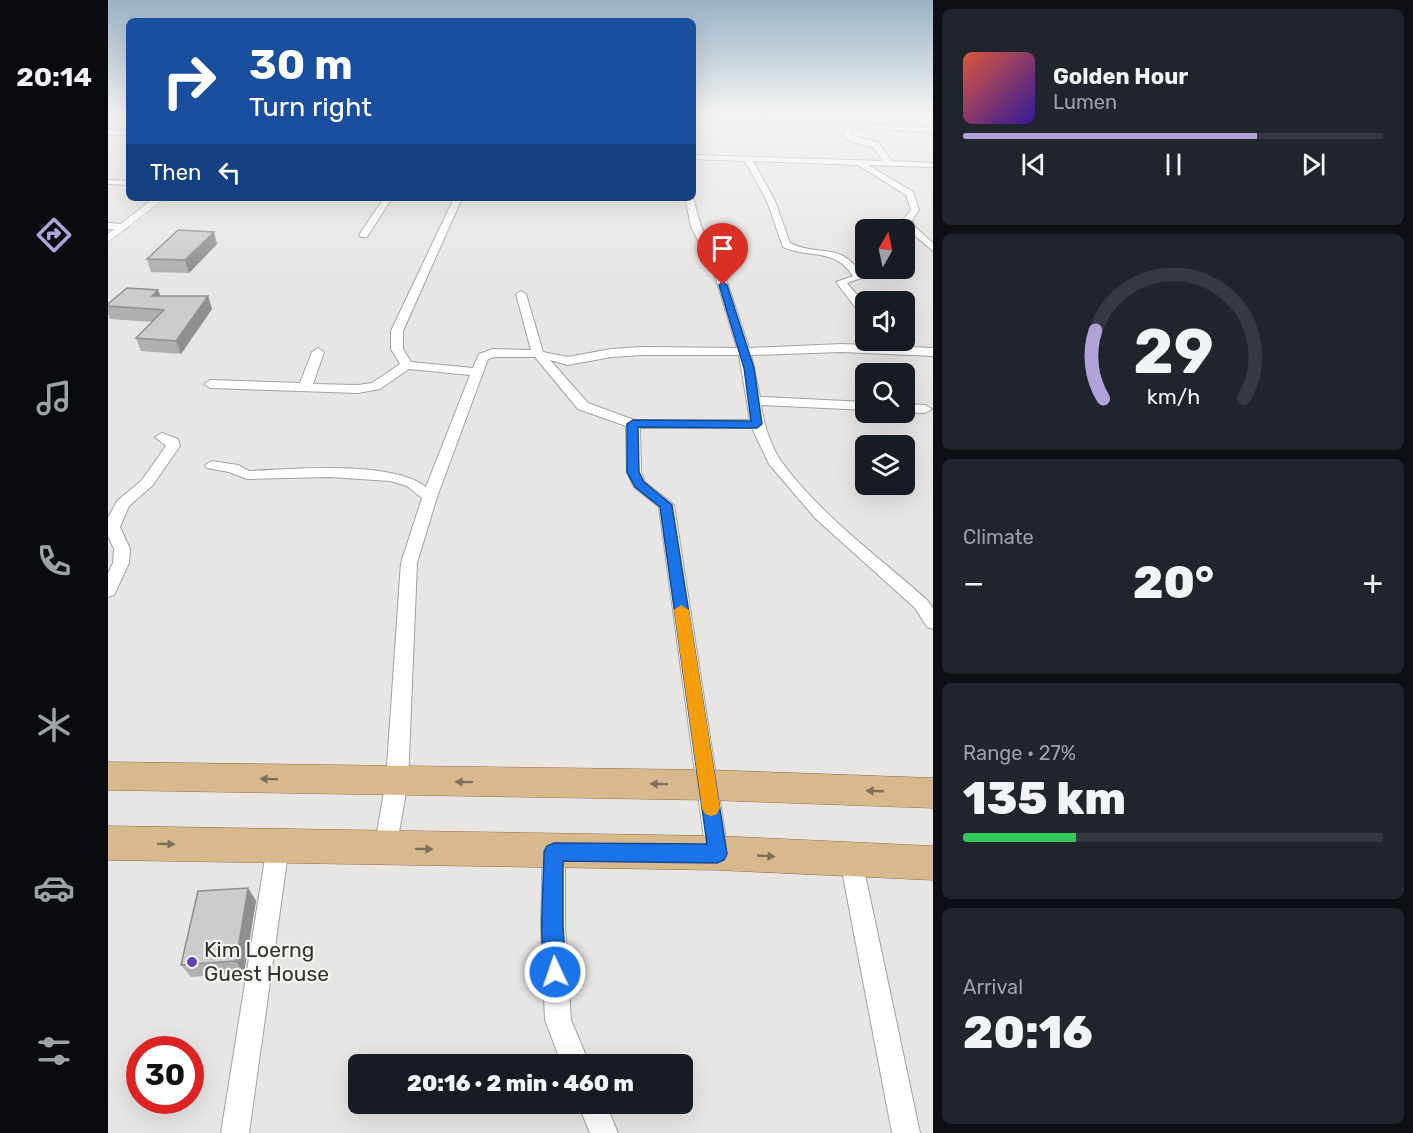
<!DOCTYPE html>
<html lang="en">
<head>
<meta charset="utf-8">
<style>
  body { margin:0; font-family:Rubik,sans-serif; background:#20242c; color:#f1f3f6; height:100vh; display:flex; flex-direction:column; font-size:22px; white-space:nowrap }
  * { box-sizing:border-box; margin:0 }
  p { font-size:20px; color:#9ea1a6 }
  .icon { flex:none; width:33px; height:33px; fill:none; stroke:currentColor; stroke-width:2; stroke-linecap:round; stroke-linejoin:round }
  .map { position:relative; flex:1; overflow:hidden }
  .side { display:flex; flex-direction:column; gap:9px; padding:9px; background:#0d0f14; width:480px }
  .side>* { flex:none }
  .guide { position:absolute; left:18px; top:18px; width:570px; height:183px; border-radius:9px; box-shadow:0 6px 24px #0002; background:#1a4fa0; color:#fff; overflow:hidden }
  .needle { width:39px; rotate:9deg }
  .tools { position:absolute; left:747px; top:219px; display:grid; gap:12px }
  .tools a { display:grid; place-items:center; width:60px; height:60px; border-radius:9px; background:#171b24; box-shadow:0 6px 24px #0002; font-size:30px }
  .speed { position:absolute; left:18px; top:1036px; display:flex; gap:12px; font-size:30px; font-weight:700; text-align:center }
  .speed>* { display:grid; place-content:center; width:78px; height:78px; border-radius:50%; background:#171b24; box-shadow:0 6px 24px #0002; line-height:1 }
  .speed .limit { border:9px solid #d22; background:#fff; color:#111 }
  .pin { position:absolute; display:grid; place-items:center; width:51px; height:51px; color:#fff; margin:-62px -26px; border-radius:50% 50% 50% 0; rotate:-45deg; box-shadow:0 0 6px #0007 }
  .pin .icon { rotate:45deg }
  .me { position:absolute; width:66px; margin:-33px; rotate:357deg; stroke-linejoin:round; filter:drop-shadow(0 0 4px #0008) }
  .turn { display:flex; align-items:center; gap:21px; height:126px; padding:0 24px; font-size:27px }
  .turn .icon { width:78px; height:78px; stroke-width:2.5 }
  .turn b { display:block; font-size:42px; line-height:51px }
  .then { display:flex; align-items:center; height:57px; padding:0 24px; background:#0003; gap:12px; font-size:22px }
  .big { font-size:45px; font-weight:800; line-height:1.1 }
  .side .tile { flex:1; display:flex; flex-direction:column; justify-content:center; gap:9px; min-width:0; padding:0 21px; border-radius:9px; background:#20242c }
  .side .dial { align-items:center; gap:0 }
  .dial svg { height:156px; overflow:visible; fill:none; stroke:#363941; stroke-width:7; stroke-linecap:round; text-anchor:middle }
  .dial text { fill:#f1f3f6; stroke:none }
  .song { display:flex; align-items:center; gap:18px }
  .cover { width:72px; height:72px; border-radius:9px; background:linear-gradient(135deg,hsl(10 70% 55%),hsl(250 70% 35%)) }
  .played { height:6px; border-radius:3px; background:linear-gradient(90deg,#b2a2da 70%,#363941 70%) }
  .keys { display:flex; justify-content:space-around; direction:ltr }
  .heat { display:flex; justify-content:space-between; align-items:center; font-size:33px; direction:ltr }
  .charge { height:9px; border-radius:4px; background:linear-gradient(90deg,#34c759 27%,#363941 0) }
  .trip { position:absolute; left:240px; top:1054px; width:345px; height:60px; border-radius:9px; background:#171b24; box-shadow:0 6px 24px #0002; font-weight:800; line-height:60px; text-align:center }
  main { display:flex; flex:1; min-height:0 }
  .tabs { display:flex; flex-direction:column; width:108px; justify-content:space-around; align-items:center; background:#090b0e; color:#9ea1a6 }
  .tabs .icon { width:42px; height:42px }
  .tabs .current { color:#b2a2da }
  .tabs b { font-size:27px; color:#f1f3f6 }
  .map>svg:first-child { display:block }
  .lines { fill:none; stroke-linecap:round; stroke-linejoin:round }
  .minor-casing { stroke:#a3a19e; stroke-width:2 }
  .tertiary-casing { stroke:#a3a19e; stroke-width:1 }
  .primary-casing { stroke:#8c6c3b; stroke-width:1 }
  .minor { fill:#fff; fill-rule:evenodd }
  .tertiary { fill:#fff; fill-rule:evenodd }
  .primary { fill:#d7b98d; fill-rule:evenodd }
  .wall { fill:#afafb2 }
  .shaded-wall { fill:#8f8f91 }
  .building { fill:#cccccf; stroke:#8f8f91; stroke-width:1.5 }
  .oneway { fill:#7d6f5a }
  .route { fill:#1a73e8; stroke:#114b97; stroke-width:1.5 }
  .slow { fill:#f59e0b }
  .poi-dot { fill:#6440b8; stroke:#f6f4f1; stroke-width:2 }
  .labels { text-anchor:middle; stroke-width:4.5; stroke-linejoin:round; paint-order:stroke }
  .near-poi-label { font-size:21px; fill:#333231; stroke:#f6f4f1; text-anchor:start }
</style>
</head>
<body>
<main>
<nav class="tabs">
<b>20:14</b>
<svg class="icon current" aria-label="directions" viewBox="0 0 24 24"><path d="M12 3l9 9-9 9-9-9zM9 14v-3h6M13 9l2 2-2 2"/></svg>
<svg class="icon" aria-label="music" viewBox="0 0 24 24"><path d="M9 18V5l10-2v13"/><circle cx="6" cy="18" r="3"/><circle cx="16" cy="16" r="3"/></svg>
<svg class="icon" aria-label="phone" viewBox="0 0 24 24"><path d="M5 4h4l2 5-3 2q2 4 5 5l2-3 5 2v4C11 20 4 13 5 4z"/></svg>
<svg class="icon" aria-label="climate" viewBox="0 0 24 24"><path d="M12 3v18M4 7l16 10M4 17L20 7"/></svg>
<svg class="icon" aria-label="car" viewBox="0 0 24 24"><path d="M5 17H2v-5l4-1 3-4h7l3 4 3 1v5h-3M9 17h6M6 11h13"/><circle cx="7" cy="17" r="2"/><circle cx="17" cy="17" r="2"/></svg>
<svg class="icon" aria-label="filters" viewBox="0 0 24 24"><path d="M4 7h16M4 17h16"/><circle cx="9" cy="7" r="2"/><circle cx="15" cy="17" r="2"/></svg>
</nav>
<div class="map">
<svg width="825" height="1133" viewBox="0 0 825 1133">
  <rect width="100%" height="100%" fill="#e8e6e4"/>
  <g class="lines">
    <!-- minor casing -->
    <g class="minor-casing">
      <g id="minor">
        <path d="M751,124l74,4v4l-74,-4 -7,1 -2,6 29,8 12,18 42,2v4l-65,-2 45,27 6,18 -7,10 3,7 18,16v8l-25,-21 -5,-10 8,-10 -5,-15 -48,-30 -105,-4 22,40 15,42c34,16 48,-4 74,34l-17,6 19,23v11l-4,-1 -26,-34 17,-6c-19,-29 -43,-17 -70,-29l-16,-46 -22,-40 -52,-2v-4l190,6 -10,-14 -18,-4 -13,-7 5,-9z"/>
        <path d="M0,130l21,1v4l-21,-1z"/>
        <path d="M0,180l21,1v4l-21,-1z"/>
        <path d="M276,198h8l-25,39h-6l-2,-2z"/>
        <path d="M346,198h8l-59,133v18l8,13 62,6 6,-14 14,-5 38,1 -15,-56 5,-3 5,3 17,58 25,5 43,-8 31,-2 95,1 -21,-69 -25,-53 -6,-28h8l8,28 25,53 23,69 93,-4 91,4v8l-91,-4 -91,3 9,42 106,5v8l-105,-5c3,19 9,40 20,56 39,54 97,95 146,139l6,8v21l-6,-2 -12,-19 -100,-90 -46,-54 -17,-36h-112l1,44 4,10 29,23 54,348 -3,8 -8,3 -8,-3 -3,-8 -47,-346 -25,-20 -7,-15 -1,-46 -48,-17 -43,-52h-40l-7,2 -51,138 -20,66 -9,218 -12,68 -3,8 -8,3 -8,-3 -3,-8 12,-68 15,-218 21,-65 -15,-12 -17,-5 -60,-4 -83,2 -18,-7 -22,-4 -2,-3 7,-4 26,4 11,6c45,-2 142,-11 177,16l44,-112 -61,-6 -29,20 -22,4 -148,-5 -6,-4 6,-4 90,3 12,-31 6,-4 6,4 -11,32 45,1 14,-2 28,-19 -9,-15v-18zM534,355h97l11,65h-116l-46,-17 -38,-43 18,5 43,-8z"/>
        <path d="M0,223l15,1 5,3 -5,3 -15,-1z"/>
        <path d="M796,404l21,1 7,4 -7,4 -21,-1z"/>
        <path d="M54,433l16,6 2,7 -28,40 -23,20 -9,21 10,22 -1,14 -15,32 -6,2v-24l5,-10 1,-14 -6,-13v-18l9,-17 25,-21 24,-34 -11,-9z"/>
        <path d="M170,835l8,3 3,8 -40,287h-28l46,-287 3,-8z"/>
        <path d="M446,841l8,3 3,8v73l6,95 19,45h-28l-17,-45 -4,-95 2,-73 3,-8z"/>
        <path d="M743,849l8,3 3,8 58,273h-28l-52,-273 3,-8z"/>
        <path d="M470,1104h28l12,29h-28z"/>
      </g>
    </g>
    <!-- tertiary casing -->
    <g class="tertiary-casing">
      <path id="tertiary" d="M46,198h11l-57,44v-8z"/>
    </g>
    <!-- primary casing -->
    <g class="primary-casing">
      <g id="primary">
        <path d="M0,762l600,8 225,8v30l-225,-8 -600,-10z"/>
        <path d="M0,826l609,10 216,10v34l-216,-10 -609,-10z"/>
      </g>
    </g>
    <!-- minor -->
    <use href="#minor" class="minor"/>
    <!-- tertiary -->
    <use href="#tertiary" class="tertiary"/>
    <!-- primary -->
    <use href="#primary" class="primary"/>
  </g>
  <!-- wall -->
  <g class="wall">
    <path d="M109,244l-28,29 -38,-1 -4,-13z"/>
    <path d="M52,296h48l4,13 -31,45 -40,-3 -5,-13 16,-16 -42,-3 -2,-6v-9z"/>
    <path d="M140,888l8,13 -12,72 -53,4 -10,-12z"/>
  </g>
  <!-- shaded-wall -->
  <g class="shaded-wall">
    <path d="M106,232l3,12 -28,29 -4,-13z"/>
    <path d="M50,290l5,12 -11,-6z"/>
    <path d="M100,296l4,13 -31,45 -5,-13z"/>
    <path d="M140,888l8,13 -12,72 -8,-12z"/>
  </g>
  <!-- building -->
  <g class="building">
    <path d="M70,230l36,2 -29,28 -38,-1z"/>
    <path d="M19,288l31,2 -6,6h56l-32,45 -40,-3 28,-28 -56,-4v-2z"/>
    <path d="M140,888l-12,73 -55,4 17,-74z"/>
  </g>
  <!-- one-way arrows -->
  <defs><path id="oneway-solid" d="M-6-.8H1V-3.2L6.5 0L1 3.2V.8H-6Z" transform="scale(1.5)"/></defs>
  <g class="oneway">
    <use href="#oneway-solid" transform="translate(161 779) rotate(-179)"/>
    <use href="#oneway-solid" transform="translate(356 782) rotate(-179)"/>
    <use href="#oneway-solid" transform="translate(551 784) rotate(-179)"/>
    <use href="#oneway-solid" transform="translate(767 791) rotate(-178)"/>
    <use href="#oneway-solid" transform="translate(58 844) rotate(1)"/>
    <use href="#oneway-solid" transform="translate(316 849) rotate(1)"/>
    <use href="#oneway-solid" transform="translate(658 856) rotate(3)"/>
  </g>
  <!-- sky -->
  <linearGradient id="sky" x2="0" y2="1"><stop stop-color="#9bb2c4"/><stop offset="0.42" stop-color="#f5f4f3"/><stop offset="1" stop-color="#f5f4f3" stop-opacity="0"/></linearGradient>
  <rect width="825" height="272" fill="url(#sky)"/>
  <!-- route -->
  <path class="route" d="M615,282l4,3 27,83 8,56 -5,4 -119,-1 1,45 5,10 28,23 55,349 -3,6 -7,3 -154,-2v64l3,47 -3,8 -8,3 -7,-3c-11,-27 -4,-97 -4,-128l3,-6 7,-3 153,1 -47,-337 -25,-20 -8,-15v-48l6,-4 118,1 -7,-53 -25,-83z"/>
  <!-- slow -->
  <path class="slow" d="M573,605l8,5 31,198 -3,6 -6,2 -6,-2 -3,-6 -28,-198z"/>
  <!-- markers -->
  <circle class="poi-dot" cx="84" cy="962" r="6"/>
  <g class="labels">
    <!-- near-poi labels -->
    <g class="near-poi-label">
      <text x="96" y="957">Kim Loerng<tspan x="96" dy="24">Guest House</tspan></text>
    </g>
  </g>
</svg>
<div class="tools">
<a><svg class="needle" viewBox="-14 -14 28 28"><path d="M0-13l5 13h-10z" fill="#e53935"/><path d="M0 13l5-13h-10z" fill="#9ea1a6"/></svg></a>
<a><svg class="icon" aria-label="sound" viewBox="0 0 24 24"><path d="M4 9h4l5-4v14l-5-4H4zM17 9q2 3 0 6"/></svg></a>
<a><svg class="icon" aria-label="search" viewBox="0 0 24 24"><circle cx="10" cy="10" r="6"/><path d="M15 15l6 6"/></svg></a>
<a><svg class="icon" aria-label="layers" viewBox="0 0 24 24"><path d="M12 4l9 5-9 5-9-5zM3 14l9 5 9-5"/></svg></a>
</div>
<div class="speed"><div class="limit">30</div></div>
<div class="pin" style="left:615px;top:285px;background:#d93025"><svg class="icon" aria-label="arrive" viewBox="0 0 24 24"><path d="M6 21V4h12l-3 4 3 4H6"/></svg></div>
<svg class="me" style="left:447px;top:972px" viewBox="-20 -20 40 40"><circle r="17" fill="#1a73e8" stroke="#fff" stroke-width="3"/><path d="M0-11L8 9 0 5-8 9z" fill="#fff"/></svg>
<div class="trip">20:16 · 2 min · 460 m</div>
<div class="guide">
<div class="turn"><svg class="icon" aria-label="right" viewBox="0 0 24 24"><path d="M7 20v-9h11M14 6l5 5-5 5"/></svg><div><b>30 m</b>Turn right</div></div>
<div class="then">Then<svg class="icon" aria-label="left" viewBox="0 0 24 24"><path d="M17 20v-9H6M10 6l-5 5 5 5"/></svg></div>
</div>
</div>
<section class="side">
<div class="tile">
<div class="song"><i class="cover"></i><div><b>Golden Hour</b><p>Lumen</p></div></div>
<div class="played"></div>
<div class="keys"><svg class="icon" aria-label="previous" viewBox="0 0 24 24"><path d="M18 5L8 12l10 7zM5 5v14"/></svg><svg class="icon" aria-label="pause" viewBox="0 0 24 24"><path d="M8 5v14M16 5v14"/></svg><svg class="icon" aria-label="next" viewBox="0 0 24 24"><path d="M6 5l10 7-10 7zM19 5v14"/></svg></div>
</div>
<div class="tile dial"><svg viewBox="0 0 100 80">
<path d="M14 69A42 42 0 1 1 86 69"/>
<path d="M14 69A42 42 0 0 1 10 34" stroke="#b2a2da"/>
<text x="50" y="56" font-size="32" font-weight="700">29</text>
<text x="50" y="72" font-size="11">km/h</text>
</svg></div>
<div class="tile"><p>Climate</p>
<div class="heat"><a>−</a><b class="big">20°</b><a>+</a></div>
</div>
<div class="tile"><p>Range · 27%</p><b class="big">135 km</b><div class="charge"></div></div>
<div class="tile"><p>Arrival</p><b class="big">20:16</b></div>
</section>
</main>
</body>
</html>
